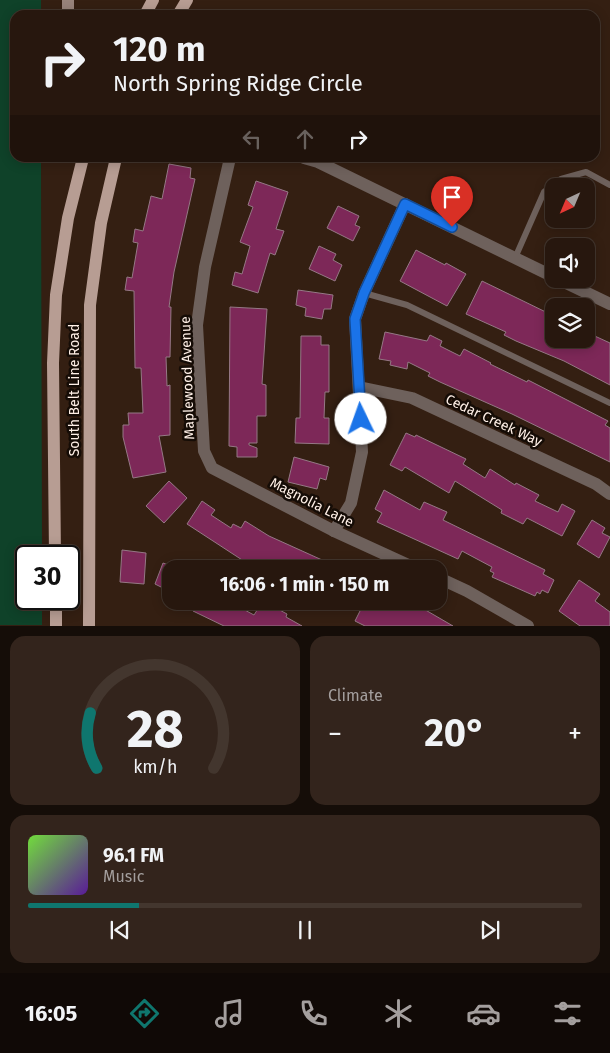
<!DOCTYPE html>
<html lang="en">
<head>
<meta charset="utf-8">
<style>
  body { margin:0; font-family:"Fira Sans",sans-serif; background:#33241c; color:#f1f3f6; height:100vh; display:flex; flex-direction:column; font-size:19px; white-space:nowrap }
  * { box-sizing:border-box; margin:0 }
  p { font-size:16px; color:#a49f9e }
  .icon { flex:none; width:28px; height:28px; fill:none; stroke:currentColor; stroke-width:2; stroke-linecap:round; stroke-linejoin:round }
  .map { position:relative; height:626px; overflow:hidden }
  .drawer { display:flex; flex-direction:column; gap:10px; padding:10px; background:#150d08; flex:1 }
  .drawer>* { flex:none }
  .hud { position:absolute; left:10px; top:10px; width:590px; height:152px; border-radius:15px; box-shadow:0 2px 12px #0003,0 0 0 1px #43362e; background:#27170e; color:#f1f3f6; overflow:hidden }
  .needle { width:32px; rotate:224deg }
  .fabs { position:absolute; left:545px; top:178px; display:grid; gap:10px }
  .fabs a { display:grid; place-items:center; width:50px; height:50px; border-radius:10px; background:#27170e; box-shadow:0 2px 12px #0003,0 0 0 1px #43362e; font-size:25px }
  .speed { position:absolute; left:15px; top:545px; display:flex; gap:10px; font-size:25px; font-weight:700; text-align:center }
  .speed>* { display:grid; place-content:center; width:65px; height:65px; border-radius:50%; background:#27170e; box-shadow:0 2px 12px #0003,0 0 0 1px #43362e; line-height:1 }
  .speed .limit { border:2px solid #111; border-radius:8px; background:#fff; color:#111 }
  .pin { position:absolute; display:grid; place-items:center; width:42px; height:42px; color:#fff; margin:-51px -21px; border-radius:50% 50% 50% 0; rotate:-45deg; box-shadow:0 0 5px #0007 }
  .pin .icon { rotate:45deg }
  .me { position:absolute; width:55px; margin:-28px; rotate:357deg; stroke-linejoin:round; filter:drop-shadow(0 0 4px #0008) }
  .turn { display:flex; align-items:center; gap:18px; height:105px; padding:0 20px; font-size:22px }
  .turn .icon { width:65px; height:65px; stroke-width:2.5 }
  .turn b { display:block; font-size:35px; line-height:42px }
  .lanes { display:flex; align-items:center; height:48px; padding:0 20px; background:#0003; justify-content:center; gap:25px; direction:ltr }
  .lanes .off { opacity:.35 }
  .big { font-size:38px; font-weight:700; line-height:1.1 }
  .drawer .tile { flex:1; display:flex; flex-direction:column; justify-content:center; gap:8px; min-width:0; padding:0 18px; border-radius:15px; background:#33241c }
  .drawer .dial { align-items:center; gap:0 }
  .dial svg { height:130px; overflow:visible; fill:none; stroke:#43362e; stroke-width:7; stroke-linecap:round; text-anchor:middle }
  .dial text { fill:#f1f3f6; stroke:none }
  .song { display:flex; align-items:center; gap:15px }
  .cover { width:60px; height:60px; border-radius:8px; background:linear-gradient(135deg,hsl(100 70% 55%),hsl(270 70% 35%)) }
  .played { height:5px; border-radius:2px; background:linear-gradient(90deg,#0f766e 20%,#43362e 20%) }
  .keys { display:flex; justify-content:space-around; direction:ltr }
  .heat { display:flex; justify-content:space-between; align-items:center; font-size:28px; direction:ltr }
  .drawer .tiles { flex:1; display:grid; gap:10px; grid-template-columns:1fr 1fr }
  .tile:last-child { grid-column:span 2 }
  .trip { position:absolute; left:162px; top:560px; width:285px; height:50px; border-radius:15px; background:#27170e; box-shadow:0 2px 12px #0003,0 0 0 1px #43362e; font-weight:700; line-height:50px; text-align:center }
  .tabs { display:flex; height:80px; justify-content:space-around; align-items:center; background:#100906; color:#a49f9e }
  .tabs .icon { width:35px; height:35px }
  .tabs .on { color:#0f766e }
  .tabs b { font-size:22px; color:#f1f3f6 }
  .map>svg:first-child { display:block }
  .green { fill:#0f4229 }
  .building { fill:#7d2858; stroke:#957885 }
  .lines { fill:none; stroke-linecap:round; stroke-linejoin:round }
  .lane { stroke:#6e615c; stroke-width:6 }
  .street { stroke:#6e615c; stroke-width:12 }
  .secondary { stroke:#97837b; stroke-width:12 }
  .primary { stroke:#b79d93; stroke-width:12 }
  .route-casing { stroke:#114b97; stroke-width:12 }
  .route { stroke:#1a73e8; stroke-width:9 }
  .labels { text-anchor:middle; stroke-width:5; stroke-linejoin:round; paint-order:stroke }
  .street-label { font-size:14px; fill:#fff0e7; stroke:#150c06 }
</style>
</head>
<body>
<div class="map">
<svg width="610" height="626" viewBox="0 0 610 626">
  <rect width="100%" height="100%" fill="#341f12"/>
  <!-- green -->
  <path class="green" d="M0,0h41v15h-26v143h26l1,398h-16v43h16v26h-42z"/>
  <!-- building -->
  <g class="building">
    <path d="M169,164l22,4 -1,10 5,1 -21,93 -5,35h2l-1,50h-4l1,29 3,-1v50l-11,1 7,36 -33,6 -10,-41v-12h6l-1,-12h15l-2,-45h-6l-1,-77 -9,-1 2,-13 5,1 6,-35 -5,-1 2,-13 8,2 8,-35 11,3z"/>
    <path d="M256,181l32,11 -12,37 8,2 -9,24 -5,-2 -12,40 -26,-8 3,-13 7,2 8,-28 -10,-4 13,-35 -5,-2z"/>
    <path d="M338,206l21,10 -4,9 5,2 -7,14 -26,-13z"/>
    <path d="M319,246l17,8 -3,6 9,5 -7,16 -26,-12z"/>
    <path d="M416,250l29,15 1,-2 20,11 -19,32 -47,-25z"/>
    <path d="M482,281l72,35v23h32v-7l24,11v42l-46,-24 -48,-20 -12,-6 2,-3 -40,-18z"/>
    <path d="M298,290l35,5 -2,14h-7l-2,10 -17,-3 1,-8 -10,-3z"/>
    <path d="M230,307l37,2 -5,75 4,1v31h-9v27h-8v2l8,3v9h-20v-10l-8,-1z"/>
    <path d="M385,332l42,9 3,-6 12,6 -2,5 20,10 4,-7 27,14 -1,1 37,18 1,-2 80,41 -3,4 5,3v34l-98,-48 -72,-32 -12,-6 2,-3 -22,-11 -1,7 -17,-4 1,-4 -12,-2z"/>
    <path d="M301,336h20v9h8v47h-4l-1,26h5v26l-34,-1 1,-25h4z"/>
    <path d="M406,433l9,4 1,-2 50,24 -3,5 22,14 5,-9 25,16 1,-2 23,12 -4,6 23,11 4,-8 13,7 -13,25 -35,-18 -4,6 -22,-11 1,-3 -47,-29 -6,12 -44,-26 -3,4 -12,-6z"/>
    <path d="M294,457l35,10 -3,13 -6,-2 -3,11 -29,-7z"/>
    <path d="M169,481l18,17 -23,25 -18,-17z"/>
    <path d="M384,490l36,20 4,-8 23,10 -4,8 102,50 -2,4 11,6 -6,13 -6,-3 -2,4 -3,-2 -2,4 -43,-19 2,-4 -4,-2 2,-4 -30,-16 -4,8 -81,-37 5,-9 -7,-4z"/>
    <path d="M202,501l13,9 -4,5 20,13 2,-4 8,4 4,-7 24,15 73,33h-86l-69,-45z"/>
    <path d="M592,520l13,8 -3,5 8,4 -11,21 -22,-14z"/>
    <path d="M122,550l24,3 -2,31 -24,-2z"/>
    <path d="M163,563l8,3v26l-16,-8z"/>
    <path d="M579,580l21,14 -5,7 15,11v14h-30l-21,-15z"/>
    <path d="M197,601h31l26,14 9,-14 24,13 -1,3 16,9h-78l-31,-15z"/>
    <path d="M345,601h65l43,25h-88l-10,-5 6,-12z"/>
  </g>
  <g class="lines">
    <!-- lane -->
    <g class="lane">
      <path d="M515,258l29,-66 17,-13 25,-7 24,13"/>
      <path d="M364,293l43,12 203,98"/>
    </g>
    <!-- street -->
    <g class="street">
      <path d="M230,158l-25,109 -8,58 7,126 8,17 122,63 83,38"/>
      <path d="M304,158l14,4 236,115"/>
      <path d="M558,279l52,25"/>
      <path d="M359,387l53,11 184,86 14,10"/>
      <path d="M334,531l17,-28 11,-51 -7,-133 9,-26 41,-89"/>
      <path d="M439,578l28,13 61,35"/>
    </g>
    <!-- secondary -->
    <path class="secondary" d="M68,15v-15"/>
    <!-- primary -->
    <g class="primary">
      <path d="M145,15l8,-15"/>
      <path d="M178,15l9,-15"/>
      <path d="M55,556l-2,-193 3,-68 12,-77 15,-60"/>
      <path d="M56,599v27"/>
      <path d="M89,626l1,-321 11,-82 15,-65"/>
    </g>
  </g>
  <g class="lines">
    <!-- route casing -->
    <g class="route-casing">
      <path id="route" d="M361,419l-6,-100 9,-26 41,-89 47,23"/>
    </g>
    <!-- route -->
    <use href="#route" class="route"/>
  </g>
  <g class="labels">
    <!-- street labels -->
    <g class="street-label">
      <text transform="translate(187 378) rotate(-92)" y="5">Maplewood Avenue</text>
      <text transform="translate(74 390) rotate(-90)" y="5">South Belt Line Road</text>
      <text transform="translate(494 420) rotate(25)" y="5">Cedar Creek Way</text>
      <text transform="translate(312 502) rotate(27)" y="5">Magnolia Lane</text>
    </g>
  </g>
</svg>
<div class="fabs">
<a><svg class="needle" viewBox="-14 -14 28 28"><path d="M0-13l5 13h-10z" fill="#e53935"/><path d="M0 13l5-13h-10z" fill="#a49f9e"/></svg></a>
<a><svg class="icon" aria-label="sound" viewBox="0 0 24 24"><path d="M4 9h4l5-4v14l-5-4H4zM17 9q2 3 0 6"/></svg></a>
<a><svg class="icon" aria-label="layers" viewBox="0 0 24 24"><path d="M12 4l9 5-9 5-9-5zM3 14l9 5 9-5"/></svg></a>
</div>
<div class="speed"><div class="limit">30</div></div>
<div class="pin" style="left:452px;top:227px;background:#d93025"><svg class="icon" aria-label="arrive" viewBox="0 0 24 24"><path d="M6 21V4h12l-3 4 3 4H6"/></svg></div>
<svg class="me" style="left:361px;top:419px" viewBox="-20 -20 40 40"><circle r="19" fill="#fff"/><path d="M0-13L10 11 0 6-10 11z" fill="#1a73e8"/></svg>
<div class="trip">16:06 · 1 min · 150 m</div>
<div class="hud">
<div class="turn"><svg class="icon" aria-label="right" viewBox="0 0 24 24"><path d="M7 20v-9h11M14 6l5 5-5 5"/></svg><div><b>120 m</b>North Spring Ridge Circle</div></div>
<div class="lanes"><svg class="icon off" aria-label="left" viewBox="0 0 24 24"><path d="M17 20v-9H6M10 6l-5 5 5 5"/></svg><svg class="icon off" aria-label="ahead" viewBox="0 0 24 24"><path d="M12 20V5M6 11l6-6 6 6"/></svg><svg class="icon" aria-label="right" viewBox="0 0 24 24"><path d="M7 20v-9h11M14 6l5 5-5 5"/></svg></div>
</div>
</div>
<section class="drawer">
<div class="tiles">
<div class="tile dial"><svg viewBox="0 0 100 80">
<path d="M14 69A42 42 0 1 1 86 69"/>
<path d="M14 69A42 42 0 0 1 10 35" stroke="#0f766e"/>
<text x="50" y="56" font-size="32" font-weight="700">28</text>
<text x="50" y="72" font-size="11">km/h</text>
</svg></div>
<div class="tile"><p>Climate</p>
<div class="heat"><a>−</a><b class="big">20°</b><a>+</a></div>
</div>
<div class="tile">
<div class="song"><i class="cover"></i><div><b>96.1 FM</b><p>Music</p></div></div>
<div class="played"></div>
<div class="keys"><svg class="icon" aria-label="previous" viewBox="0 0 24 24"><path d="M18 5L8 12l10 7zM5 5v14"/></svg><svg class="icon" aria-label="pause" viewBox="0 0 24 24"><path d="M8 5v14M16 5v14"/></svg><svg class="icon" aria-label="next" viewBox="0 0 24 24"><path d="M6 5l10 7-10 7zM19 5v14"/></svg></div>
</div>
</div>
</section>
<nav class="tabs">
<b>16:05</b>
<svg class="icon on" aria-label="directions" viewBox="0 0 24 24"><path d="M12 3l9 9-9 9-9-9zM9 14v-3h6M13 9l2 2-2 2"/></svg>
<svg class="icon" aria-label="music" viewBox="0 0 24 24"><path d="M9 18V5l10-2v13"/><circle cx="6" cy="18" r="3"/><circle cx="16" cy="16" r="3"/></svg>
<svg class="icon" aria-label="phone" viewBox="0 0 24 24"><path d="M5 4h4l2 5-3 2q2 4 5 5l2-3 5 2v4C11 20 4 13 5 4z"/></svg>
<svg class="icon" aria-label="climate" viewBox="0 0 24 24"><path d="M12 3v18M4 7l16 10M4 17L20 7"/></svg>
<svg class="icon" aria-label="car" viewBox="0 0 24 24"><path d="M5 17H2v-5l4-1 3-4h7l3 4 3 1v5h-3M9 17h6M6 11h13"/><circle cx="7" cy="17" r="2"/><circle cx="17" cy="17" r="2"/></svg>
<svg class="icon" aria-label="filters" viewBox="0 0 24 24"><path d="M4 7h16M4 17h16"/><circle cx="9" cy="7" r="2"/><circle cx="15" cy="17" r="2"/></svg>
</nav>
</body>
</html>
